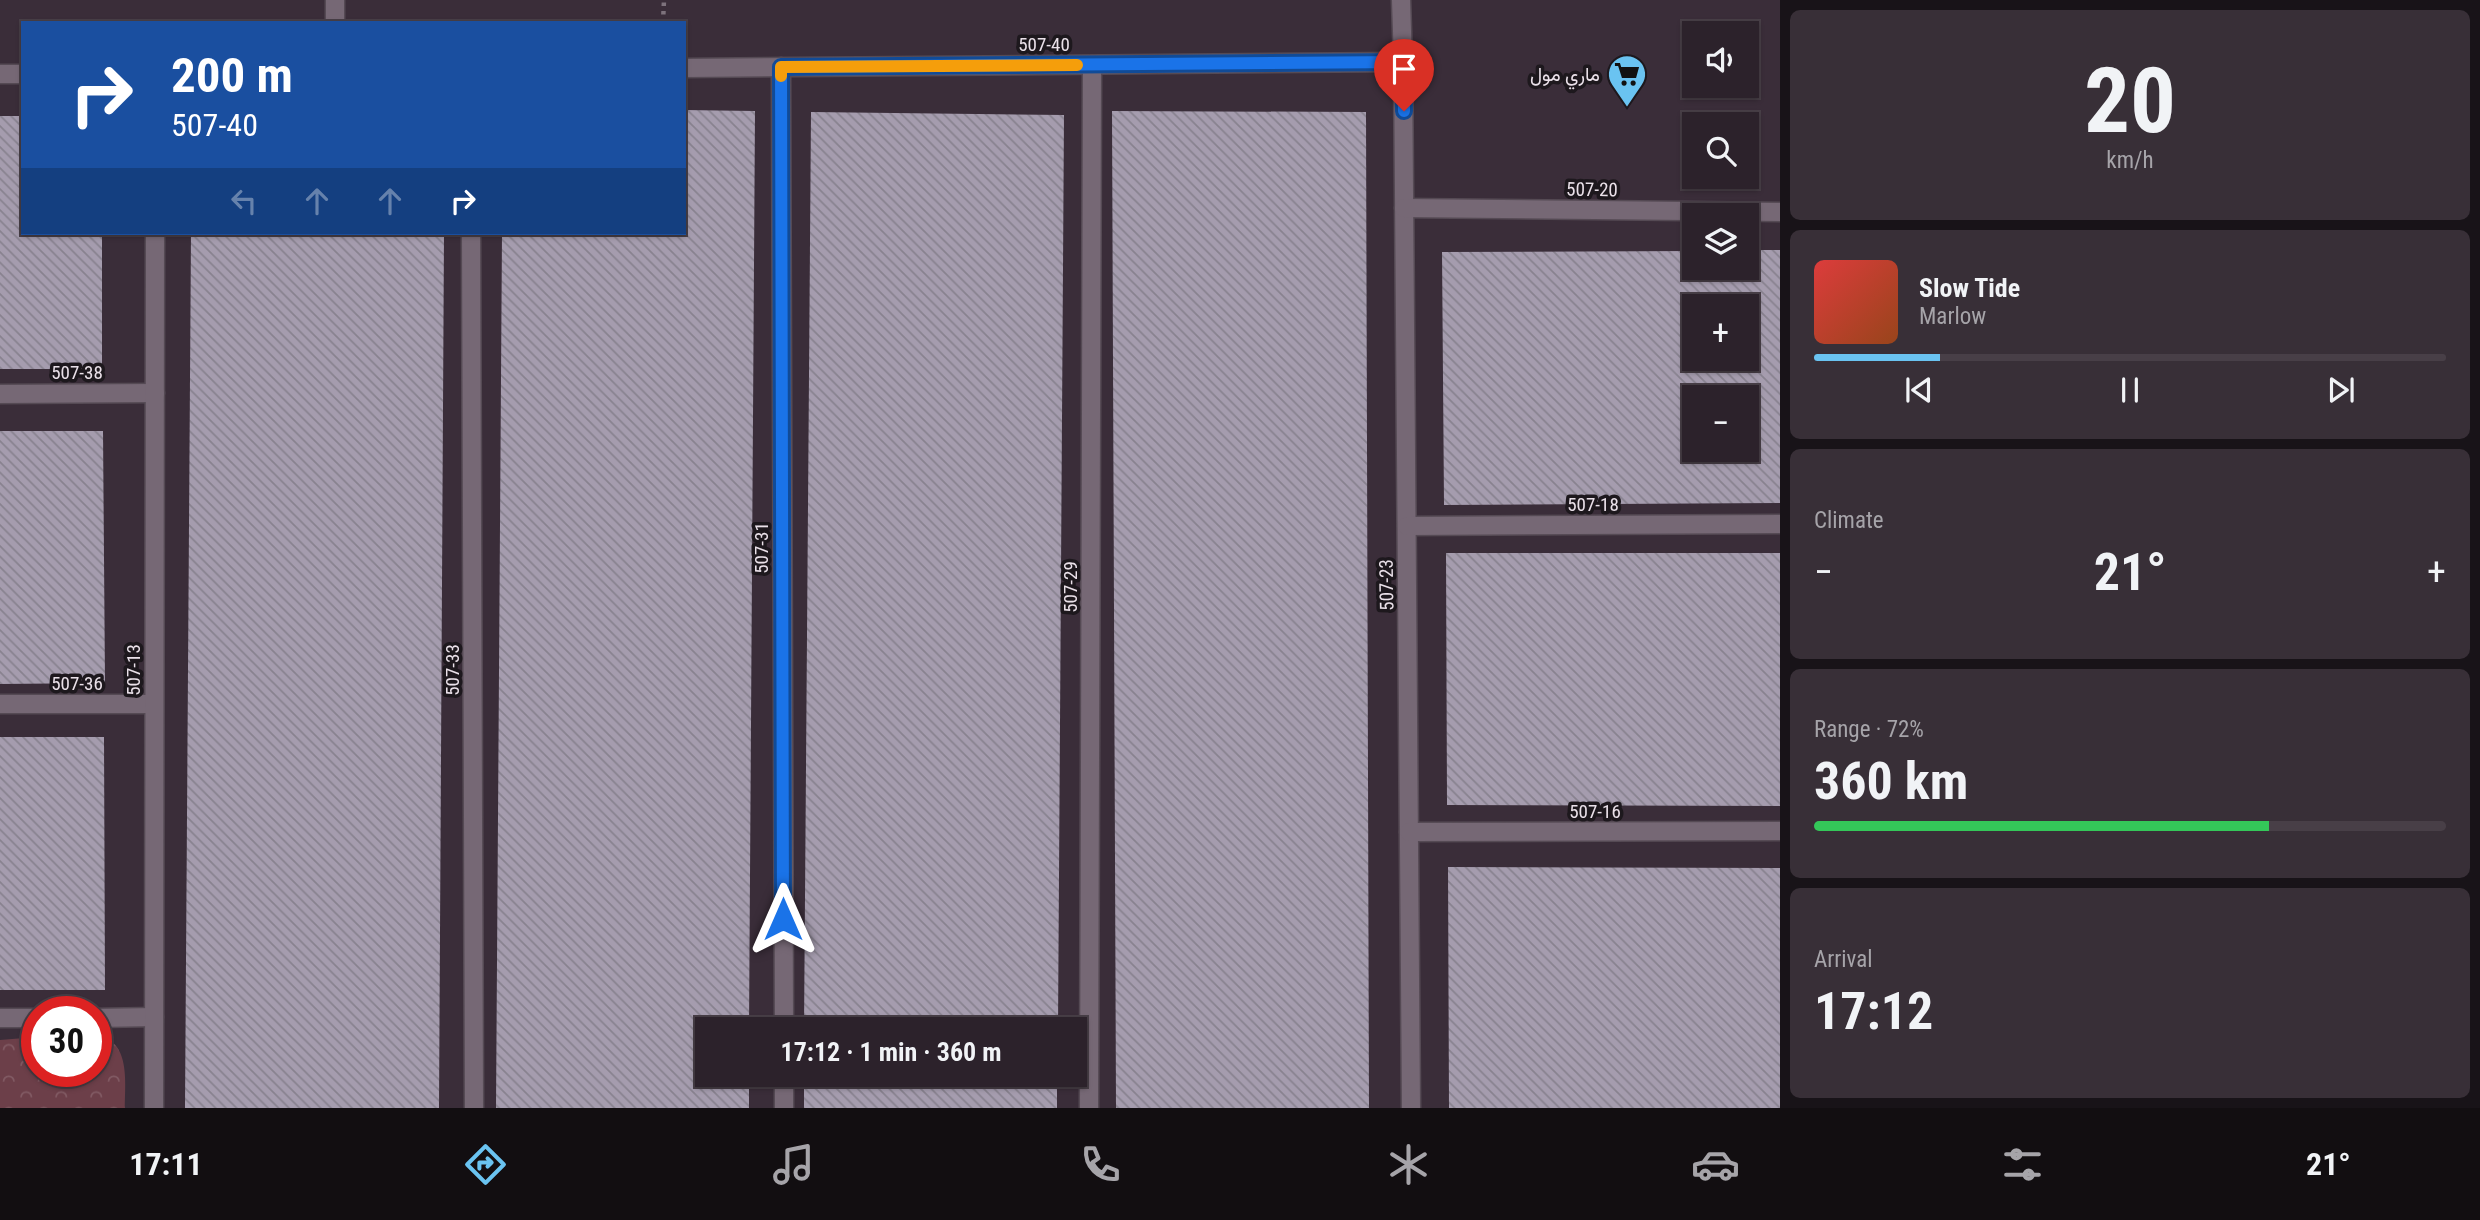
<!DOCTYPE html>
<html lang="en">
<head>
<meta charset="utf-8">
<style>
  body { margin:0; font-family:"Roboto Condensed",Vazirmatn,sans-serif; background:#382f37; color:#f1f3f6; height:100vh; display:flex; flex-direction:column; font-size:26px; white-space:nowrap }
  * { box-sizing:border-box; margin:0 }
  p { font-size:23px; color:#a6a4a9 }
  .icon { flex:none; width:38px; height:38px; fill:none; stroke:currentColor; stroke-width:2; stroke-linecap:round; stroke-linejoin:round }
  .map { position:relative; flex:1; overflow:hidden }
  .panel { display:flex; flex-direction:column; gap:10px; padding:10px; background:#181318; width:700px }
  .panel>* { flex:none }
  .top-card { position:absolute; left:21px; top:21px; width:665px; height:214px; border-radius:0px; box-shadow:0 2px 5px #0004,0 0 0 2px #483f47; background:#1a4fa0; color:#fff; overflow:hidden }
  .fabs { position:absolute; left:1682px; top:21px; display:grid; gap:14px }
  .fabs a { display:grid; place-items:center; width:77px; height:77px; border-radius:0px; background:#2c222b; box-shadow:0 2px 5px #0004,0 0 0 2px #483f47; font-size:35px }
  .speed { position:absolute; left:21px; top:996px; display:flex; gap:14px; font-size:35px; font-weight:700; text-align:center }
  .speed>* { display:grid; place-content:center; width:91px; height:91px; border-radius:50%; background:#2c222b; box-shadow:0 2px 5px #0004,0 0 0 2px #483f47; line-height:1 }
  .speed .limit { border:10px solid #d22; background:#fff; color:#111 }
  .pin { position:absolute; display:grid; place-items:center; width:60px; height:60px; color:#fff; margin:-72px -30px; border-radius:50% 50% 50% 0; rotate:-45deg; box-shadow:0 0 7px #0007 }
  .pin .icon { rotate:45deg }
  .me { position:absolute; width:77px; margin:-38px; rotate:0deg; stroke-linejoin:round; filter:drop-shadow(0 0 5px #0008) }
  .turn { display:flex; align-items:center; gap:24px; height:147px; padding:0 35px; font-size:32px }
  .turn .icon { width:91px; height:91px; stroke-width:2.5 }
  .turn b { display:block; font-size:49px; line-height:60px }
  .lanes { display:flex; align-items:center; height:66px; padding:0 35px; background:#0003; justify-content:center; gap:35px; direction:ltr }
  .lanes .off { opacity:.35 }
  .big { font-size:52px; font-weight:700; line-height:1.1 }
  .panel .tile { flex:1; display:flex; flex-direction:column; justify-content:center; gap:10px; min-width:0; padding:0 24px; border-radius:10px; background:#382f37 }
  .panel .dial { align-items:center; gap:0 }
  .dial b { font-size:91px; line-height:1 }
  .song { display:flex; align-items:center; gap:21px }
  .cover { width:84px; height:84px; border-radius:10px; background:linear-gradient(135deg,hsl(0 70% 55%),hsl(20 70% 35%)) }
  .played { height:7px; border-radius:4px; background:linear-gradient(90deg,#6ac3f1 20%,#483f47 20%) }
  .keys { display:flex; justify-content:space-around; direction:ltr }
  .heat { display:flex; justify-content:space-between; align-items:center; font-size:38px; direction:ltr }
  .charge { height:10px; border-radius:5px; background:linear-gradient(90deg,#34c759 72%,#483f47 0) }
  .trip { position:absolute; left:695px; top:1017px; width:392px; height:70px; border-radius:0px; background:#2c222b; box-shadow:0 2px 5px #0004,0 0 0 2px #483f47; font-weight:700; line-height:70px; text-align:center }
  .dock { display:flex; height:112px; justify-content:space-around; align-items:center; background:#120e11; color:#a6a4a9 }
  .dock .icon { width:49px; height:49px }
  .dock .on { color:#6ac3f1 }
  .dock b { font-size:32px; color:#f1f3f6 }
  main { display:flex; flex:1; min-height:0 }
  .map>svg:first-child { display:block }
  .park { fill:url(#park-crowns) }
  .building { fill:url(#building-back-hatch); fill-rule:evenodd }
  .lines { fill:none; stroke-linecap:round; stroke-linejoin:round }
  .street-casing { stroke:#554a54; stroke-width:21 }
  .path { stroke:#7d727c; stroke-width:4.5; stroke-dasharray:3.5 5; stroke-linecap:butt }
  .street { stroke:#766875; stroke-width:18 }
  .route-casing { stroke:#114b97; stroke-width:18 }
  .route { stroke:#1a73e8; stroke-width:12 }
  .slow { stroke:#f59e0b; stroke-width:12 }
  .labels { text-anchor:middle; stroke-width:7; stroke-linejoin:round; paint-order:stroke }
  .street-label { font-size:19px; fill:#eae1e9; stroke:#1d181d }
  .poi-label { font-size:19px; fill:#eae1e9; stroke:#1d181d; text-anchor:end }
</style>
</head>
<body>
<main>
<div class="map">
<svg width="1780" height="1108" viewBox="0 0 1780 1108">
  <defs>
    <pattern id="park-crowns" width="20" height="18" patternUnits="userSpaceOnUse" patternTransform="scale(1.75)"><rect width="20" height="18" fill="#6c3f49"/><path d="M2 6a3 3 0 1 1 6 0M12 15a3 3 0 1 1 6 0" fill="none" stroke="#815a63"/></pattern>
    <pattern id="building-back-hatch" width="6" height="6" patternUnits="userSpaceOnUse" patternTransform="scale(1.75)"><rect width="6" height="6" fill="#a59cae"/><path d="M-1 5l2 2M0 0l6 6M5-1l2 2" fill="none" stroke="#88828f"/></pattern>
  </defs>
  <rect width="100%" height="100%" fill="#3a2d39"/>
  <!-- park -->
  <path class="park" d="M96,1036c35,3 29,47 29,72h-125v-68l37,-3v34h59z"/>
  <!-- building -->
  <g class="building">
    <path d="M684,110l71,1 -6,918h-42v45h42v34h-253l6,-875h182z"/>
    <path d="M1112,111l254,1 3,996h-253z"/>
    <path d="M811,112l253,3 -6,914h-254z"/>
    <path d="M0,116h23v117h79v136h-102z"/>
    <path d="M191,233h253l-5,875h-254z"/>
    <path d="M1746,250h34v253l-336,2 -2,-253 252,-1v17h52zM1694,306h52v53h-52zM1694,397h52v53h-52z"/>
    <path d="M0,431h103l2,252 -105,1z"/>
    <path d="M1446,553h334v253l-333,-1z"/>
    <path d="M0,737h104l1,253h-105z"/>
    <path d="M1448,867l332,1v240h-331z"/>
    <rect x="804" y="1074" width="253" height="34"/>
  </g>
  <g class="lines">
    <!-- street casing -->
    <g class="street-casing">
      <g id="street">
        <path d="M1401,0l2,62 8,1046"/>
        <path d="M335,23v-23"/>
        <path d="M781,67l3,962"/>
        <path d="M684,68l719,-6"/>
        <path d="M0,74h23"/>
        <path d="M1404,208l376,4"/>
        <path d="M471,233l3,875"/>
        <path d="M0,394l155,-1"/>
        <path d="M1407,526l373,-2"/>
        <path d="M0,704h154"/>
        <path d="M1409,832l371,-1"/>
        <path d="M0,1018h37"/>
        <path d="M96,1018l58,-1"/>
        <path d="M784,1074v34"/>
        <path d="M154,1108l1,-875"/>
        <path d="M1089,1108l3,-1043"/>
      </g>
    </g>
    <!-- path -->
    <path class="path" d="M663,23l1,-23"/>
    <!-- street -->
    <use href="#street" class="street"/>
  </g>
  <g class="lines">
    <!-- route casing -->
    <g class="route-casing">
      <path id="route" d="M783,919l-2,-852 622,-5 1,49"/>
    </g>
    <!-- route -->
    <use href="#route" class="route"/>
    <!-- slow -->
    <path class="slow" d="M781,76v-9l296,-2"/>
  </g>
  <!-- icons -->
  <defs>
    <g id="supermarket-pin" transform="scale(2.0125)"><path d="M0 17L-7.5 6A9.5 9.5 0 1 1 7.5 6Z" fill="#6ac3f1" stroke="#1d181d"/><path d="M-6-5.5h2.5l.6 2H6L4.5 2H-2.5L-4.4-4H-6ZM-1.5 3.2a1.3 1.3 0 1 0 .1 0ZM3 3.2a1.3 1.3 0 1 0 .1 0Z" fill="#111"/></g>
  </defs>
  <g fill-rule="evenodd">
    <use href="#supermarket-pin" x="1627" y="74"/>
  </g>
  <g class="labels">
    <!-- street labels -->
    <g class="street-label">
      <text x="1044" y="51">507-40</text>
      <text transform="translate(1592 189) rotate(1)" y="7">507-20</text>
      <text x="77" y="379">507-38</text>
      <text x="1593" y="511">507-18</text>
      <text transform="translate(761 548) rotate(-90)" y="7">507-31</text>
      <text transform="translate(1386 585) rotate(-91)" y="7">507-23</text>
      <text transform="translate(1070 587) rotate(-90)" y="7">507-29</text>
      <text transform="translate(133 670) rotate(-90)" y="7">507-13</text>
      <text transform="translate(452 670) rotate(-90)" y="7">507-33</text>
      <text x="77" y="690">507-36</text>
      <text x="1595" y="818">507-16</text>
    </g>
    <!-- poi labels -->
    <g class="poi-label">
      <text x="1600" y="81">ماري مول</text>
    </g>
  </g>
</svg>
<div class="fabs">
<a><svg class="icon" aria-label="sound" viewBox="0 0 24 24"><path d="M4 9h4l5-4v14l-5-4H4zM17 9q2 3 0 6"/></svg></a>
<a><svg class="icon" aria-label="search" viewBox="0 0 24 24"><circle cx="10" cy="10" r="6"/><path d="M15 15l6 6"/></svg></a>
<a><svg class="icon" aria-label="layers" viewBox="0 0 24 24"><path d="M12 4l9 5-9 5-9-5zM3 14l9 5 9-5"/></svg></a>
<a>+</a>
<a>−</a>
</div>
<div class="speed"><div class="limit">30</div></div>
<div class="pin" style="left:1404px;top:111px;background:#d93025"><svg class="icon" aria-label="arrive" viewBox="0 0 24 24"><path d="M6 21V4h12l-3 4 3 4H6"/></svg></div>
<svg class="me" style="left:783px;top:919px" viewBox="-20 -20 40 40"><path d="M0-17L14 15 0 8-14 15z" fill="#1a73e8" stroke="#fff" stroke-width="4"/></svg>
<div class="trip">17:12 · 1 min · 360 m</div>
<div class="top-card">
<div class="turn"><svg class="icon" aria-label="right" viewBox="0 0 24 24"><path d="M7 20v-9h11M14 6l5 5-5 5"/></svg><div><b>200 m</b>507-40</div></div>
<div class="lanes"><svg class="icon off" aria-label="left" viewBox="0 0 24 24"><path d="M17 20v-9H6M10 6l-5 5 5 5"/></svg><svg class="icon off" aria-label="ahead" viewBox="0 0 24 24"><path d="M12 20V5M6 11l6-6 6 6"/></svg><svg class="icon off" aria-label="ahead" viewBox="0 0 24 24"><path d="M12 20V5M6 11l6-6 6 6"/></svg><svg class="icon" aria-label="right" viewBox="0 0 24 24"><path d="M7 20v-9h11M14 6l5 5-5 5"/></svg></div>
</div>
</div>
<section class="panel">
<div class="tile dial"><b>20</b><p>km/h</p></div>
<div class="tile">
<div class="song"><i class="cover"></i><div><b>Slow Tide</b><p>Marlow</p></div></div>
<div class="played"></div>
<div class="keys"><svg class="icon" aria-label="previous" viewBox="0 0 24 24"><path d="M18 5L8 12l10 7zM5 5v14"/></svg><svg class="icon" aria-label="pause" viewBox="0 0 24 24"><path d="M8 5v14M16 5v14"/></svg><svg class="icon" aria-label="next" viewBox="0 0 24 24"><path d="M6 5l10 7-10 7zM19 5v14"/></svg></div>
</div>
<div class="tile"><p>Climate</p>
<div class="heat"><a>−</a><b class="big">21°</b><a>+</a></div>
</div>
<div class="tile"><p>Range · 72%</p><b class="big">360 km</b><div class="charge"></div></div>
<div class="tile"><p>Arrival</p><b class="big">17:12</b></div>
</section>
</main>
<nav class="dock">
<b>17:11</b>
<svg class="icon on" aria-label="directions" viewBox="0 0 24 24"><path d="M12 3l9 9-9 9-9-9zM9 14v-3h6M13 9l2 2-2 2"/></svg>
<svg class="icon" aria-label="music" viewBox="0 0 24 24"><path d="M9 18V5l10-2v13"/><circle cx="6" cy="18" r="3"/><circle cx="16" cy="16" r="3"/></svg>
<svg class="icon" aria-label="phone" viewBox="0 0 24 24"><path d="M5 4h4l2 5-3 2q2 4 5 5l2-3 5 2v4C11 20 4 13 5 4z"/></svg>
<svg class="icon" aria-label="climate" viewBox="0 0 24 24"><path d="M12 3v18M4 7l16 10M4 17L20 7"/></svg>
<svg class="icon" aria-label="car" viewBox="0 0 24 24"><path d="M5 17H2v-5l4-1 3-4h7l3 4 3 1v5h-3M9 17h6M6 11h13"/><circle cx="7" cy="17" r="2"/><circle cx="17" cy="17" r="2"/></svg>
<svg class="icon" aria-label="filters" viewBox="0 0 24 24"><path d="M4 7h16M4 17h16"/><circle cx="9" cy="7" r="2"/><circle cx="15" cy="17" r="2"/></svg>
<b>21°</b>
</nav>
</body>
</html>
